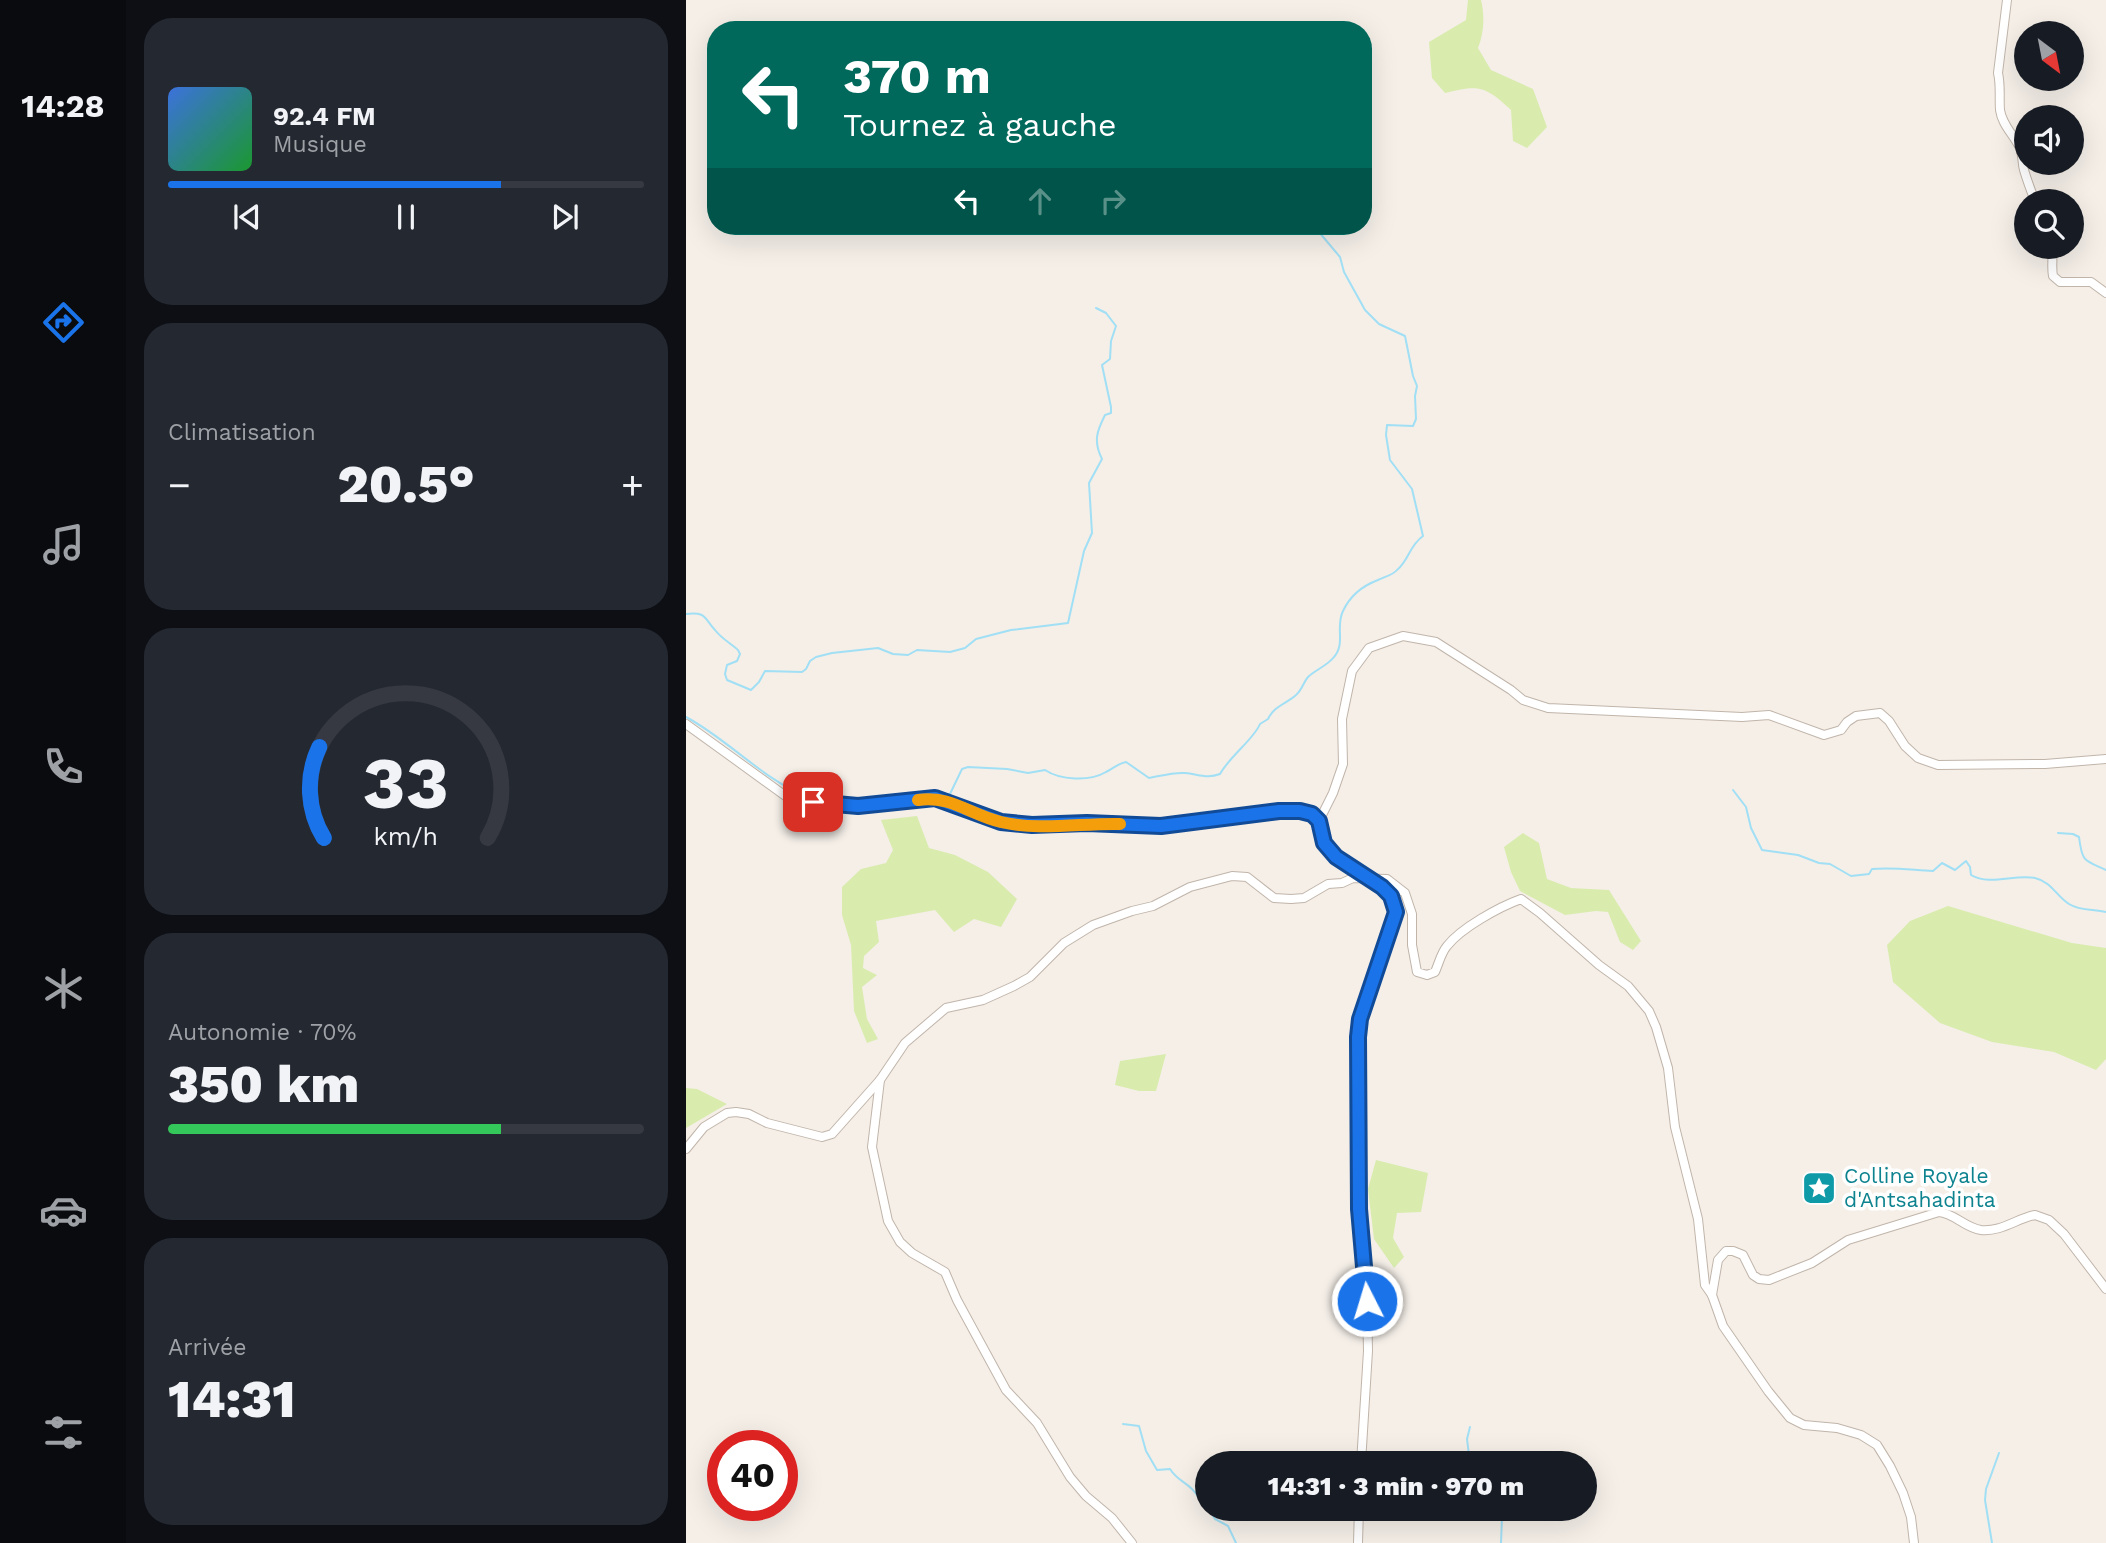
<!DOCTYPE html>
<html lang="fr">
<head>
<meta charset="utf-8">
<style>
  body { margin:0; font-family:"Work Sans",sans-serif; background:#242831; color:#f1f3f6; height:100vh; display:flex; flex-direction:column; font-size:26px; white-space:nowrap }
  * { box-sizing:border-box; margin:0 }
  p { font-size:23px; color:#9ea1a6 }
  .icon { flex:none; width:38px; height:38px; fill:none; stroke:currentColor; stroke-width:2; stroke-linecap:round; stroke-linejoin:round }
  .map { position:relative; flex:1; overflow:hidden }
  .side { display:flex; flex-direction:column; gap:18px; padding:18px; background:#0d0f14; width:560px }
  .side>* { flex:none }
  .hud { position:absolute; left:21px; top:21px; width:665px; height:214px; border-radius:28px; box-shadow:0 7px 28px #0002; background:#00695c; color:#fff; overflow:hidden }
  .needle { width:46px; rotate:148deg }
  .tools { position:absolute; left:1328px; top:21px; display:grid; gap:14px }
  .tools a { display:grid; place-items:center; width:70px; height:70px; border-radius:50%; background:#171b24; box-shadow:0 7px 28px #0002; font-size:35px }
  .speed { position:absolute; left:21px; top:1430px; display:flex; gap:14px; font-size:35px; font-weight:700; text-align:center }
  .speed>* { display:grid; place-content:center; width:91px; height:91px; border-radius:50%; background:#171b24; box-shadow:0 7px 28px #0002; line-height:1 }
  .speed .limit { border:10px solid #d22; background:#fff; color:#111 }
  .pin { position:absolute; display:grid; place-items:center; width:60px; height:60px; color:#fff; margin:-30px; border-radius:14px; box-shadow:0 4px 10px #0006 }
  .me { position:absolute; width:77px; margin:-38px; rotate:355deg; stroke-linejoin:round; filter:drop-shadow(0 0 5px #0008) }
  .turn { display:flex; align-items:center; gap:24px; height:147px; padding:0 21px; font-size:32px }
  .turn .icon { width:91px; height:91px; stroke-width:2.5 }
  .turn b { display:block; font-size:49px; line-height:60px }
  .lanes { display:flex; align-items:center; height:66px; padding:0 21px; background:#0003; justify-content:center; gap:35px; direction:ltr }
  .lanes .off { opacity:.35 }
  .big { font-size:52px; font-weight:800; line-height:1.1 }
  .side .tile { flex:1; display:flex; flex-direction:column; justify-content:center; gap:10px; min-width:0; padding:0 24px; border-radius:28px; background:#242831 }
  .side .dial { align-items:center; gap:0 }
  .dial svg { height:182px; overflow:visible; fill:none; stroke:#363941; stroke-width:7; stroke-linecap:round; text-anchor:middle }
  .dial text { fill:#f1f3f6; stroke:none }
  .song { display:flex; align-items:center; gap:21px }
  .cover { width:84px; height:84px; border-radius:10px; background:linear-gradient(135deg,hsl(220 70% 55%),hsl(130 70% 35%)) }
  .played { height:7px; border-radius:4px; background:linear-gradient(90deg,#1a73e8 70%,#363941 70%) }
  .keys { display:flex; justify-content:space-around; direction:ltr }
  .heat { display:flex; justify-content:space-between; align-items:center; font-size:38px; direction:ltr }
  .charge { height:10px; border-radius:5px; background:linear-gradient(90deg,#34c759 70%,#363941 0) }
  .trip { position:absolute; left:509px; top:1451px; width:402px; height:70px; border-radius:35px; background:#171b24; box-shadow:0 7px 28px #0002; font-weight:800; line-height:70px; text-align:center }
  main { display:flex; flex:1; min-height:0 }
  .dock { display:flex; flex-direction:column; width:126px; justify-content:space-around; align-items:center; background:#090b0e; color:#9ea1a6 }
  .dock .icon { width:49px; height:49px }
  .dock .on { color:#1a73e8 }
  .dock b { font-size:32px; color:#f1f3f6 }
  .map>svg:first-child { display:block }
  .green { fill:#d9ecae }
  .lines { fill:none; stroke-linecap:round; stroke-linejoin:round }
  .stream { stroke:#a1dff5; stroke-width:2 }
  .minor-casing { stroke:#c1b5aa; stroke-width:10 }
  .minor { stroke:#fff; stroke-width:8 }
  .route-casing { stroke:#114b97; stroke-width:18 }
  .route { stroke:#1a73e8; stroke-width:12 }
  .slow { stroke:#f59e0b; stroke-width:12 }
  .labels { text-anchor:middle; stroke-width:7; stroke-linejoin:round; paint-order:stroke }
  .culture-label { font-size:21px; fill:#0d838f; stroke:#fff; text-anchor:start }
</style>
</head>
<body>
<main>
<nav class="dock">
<b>14:28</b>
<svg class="icon on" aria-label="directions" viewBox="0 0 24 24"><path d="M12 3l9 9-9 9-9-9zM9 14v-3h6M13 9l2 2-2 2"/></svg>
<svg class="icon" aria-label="music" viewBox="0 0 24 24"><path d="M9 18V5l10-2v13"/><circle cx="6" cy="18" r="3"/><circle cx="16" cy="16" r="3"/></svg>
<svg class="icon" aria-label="phone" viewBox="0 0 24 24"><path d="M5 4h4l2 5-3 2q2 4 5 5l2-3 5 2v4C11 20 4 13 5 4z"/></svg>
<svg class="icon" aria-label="climate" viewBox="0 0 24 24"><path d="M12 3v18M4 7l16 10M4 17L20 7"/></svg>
<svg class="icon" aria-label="car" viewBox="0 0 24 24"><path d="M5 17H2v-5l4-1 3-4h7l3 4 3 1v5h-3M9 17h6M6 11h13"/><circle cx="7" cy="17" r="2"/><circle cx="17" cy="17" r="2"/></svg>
<svg class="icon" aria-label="filters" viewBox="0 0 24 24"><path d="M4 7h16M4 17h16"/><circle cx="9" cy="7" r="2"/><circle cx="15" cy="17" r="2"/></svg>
</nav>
<section class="side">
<div class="tile">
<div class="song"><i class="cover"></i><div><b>92.4 FM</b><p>Musique</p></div></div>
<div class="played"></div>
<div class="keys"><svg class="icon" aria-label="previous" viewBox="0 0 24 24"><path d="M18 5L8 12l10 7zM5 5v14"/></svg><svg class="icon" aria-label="pause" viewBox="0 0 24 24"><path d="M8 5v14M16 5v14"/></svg><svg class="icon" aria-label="next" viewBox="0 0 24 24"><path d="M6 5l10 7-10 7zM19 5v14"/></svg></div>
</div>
<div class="tile"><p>Climatisation</p>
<div class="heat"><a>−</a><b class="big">20.5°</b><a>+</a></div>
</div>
<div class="tile dial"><svg viewBox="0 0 100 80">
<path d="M14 69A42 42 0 1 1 86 69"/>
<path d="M14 69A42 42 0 0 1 12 29" stroke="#1a73e8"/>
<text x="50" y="56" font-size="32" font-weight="700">33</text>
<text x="50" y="72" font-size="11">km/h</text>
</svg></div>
<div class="tile"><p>Autonomie · 70%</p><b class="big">350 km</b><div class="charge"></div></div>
<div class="tile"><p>Arrivée</p><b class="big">14:31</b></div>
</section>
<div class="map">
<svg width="1420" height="1543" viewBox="0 0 1420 1543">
  <rect width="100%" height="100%" fill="#f5efe8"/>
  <!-- green -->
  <g class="green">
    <path d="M782,0h13c4,16 3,33 -3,48l13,22 42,19 14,38 -20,21 -14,-7 -2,-31c-27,-25 -32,-25 -66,-17l-13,-15 -3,-36 37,-22z"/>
    <path d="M231,816l12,32 26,7 33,17 29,27 -16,28 -27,-8 -20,13 -19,-22 -59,11 3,21 -15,14 -1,12 14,7 -15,12 5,32 11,20 -11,4 -13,-32 -3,-66 -9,-30v-28l19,-18 25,-6 7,-13 -12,-30z"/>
    <path d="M837,833l16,10 8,36 24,9 38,2 32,51 -8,9 -13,-8 -12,-30 -12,-1 -31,4 -45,-24 -9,-19 -7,-25z"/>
    <path d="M1262,906l124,37 34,5v111l-10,11 -42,-18 -62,-10 -52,-19 -47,-41 -6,-37 23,-24z"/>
    <path d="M480,1054l-10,37h-17l-24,-6 5,-24z"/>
    <path d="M0,1088l11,1 30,15 -41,24z"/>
    <path d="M690,1160l52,13 -7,39 -24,1 -4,25 11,19 -10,11 -20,-29 -6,-50z"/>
  </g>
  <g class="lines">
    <!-- stream -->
    <g class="stream">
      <path d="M0,614c21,-2 17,3 29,16 6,8 15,13 23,20l2,4 -3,7 -10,4 -2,9 2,6 24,10 8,-8 6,-11 37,1 4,-3 4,-8 6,-4 16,-4 46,-5 15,6 15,1 9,-5 33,2 15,-4 11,-9 35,-9 57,-7 16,-72 8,-18 -3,-50 13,-24c-9,-18 -5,-28 3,-44l6,-2v-6l-9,-42 8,-6 1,-18 5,-15 -10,-13 -10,-5"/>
      <path d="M0,717c43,23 76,62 123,81"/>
      <path d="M1047,790l13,17 5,21 11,22 36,5 21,8 11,1 21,12 18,-2 3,-5c21,-2 40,1 61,2l9,-8 13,7 11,-9 4,6 1,8c19,11 43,-1 64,3 17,4 21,18 34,26 11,7 24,5 37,8"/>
      <path d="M229,796l35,-2 12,-25 6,-2 39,2 21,4 17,-3c15,10 44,12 61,2 8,-4 11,-8 20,-10l23,16c11,-2 25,-6 36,-5 13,1 22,6 35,1 10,-18 34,-35 40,-50l8,-5c6,-13 18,-15 28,-24 6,-5 7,-12 12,-18 7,-7 19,-11 26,-20 12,-14 1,-30 9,-46 7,-15 19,-25 35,-31 6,-3 15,-5 19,-10 12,-10 12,-24 26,-34l-11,-47 -22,-29 -4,-25 1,-10 26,1 3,-7 -1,-23 2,-10 -4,-10 -8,-40 -26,-12 -14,-14 -21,-38 -4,-15 -21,-25"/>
      <path d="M139,799h60"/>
      <path d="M1372,833l15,1 6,3c3,25 5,23 27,33"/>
      <path d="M437,1424l16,2 7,25 11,19 13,-1c7,11 14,12 22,20 7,7 7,12 16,18"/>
      <path d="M784,1427l-3,12 3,24"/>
      <path d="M522,1508l7,11 13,7 8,17"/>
      <path d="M814,1508l2,9 -1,26"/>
      <path d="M1306,1543l-7,-43 1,-11 13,-36"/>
    </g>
    <!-- minor casing -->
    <g class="minor-casing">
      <g id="minor">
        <path d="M1321,0l-9,73c3,13 1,25 2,37 2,15 14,25 20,38 3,7 2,15 4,22 3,10 7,21 11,31"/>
        <path d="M1365,247c3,10 0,19 2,29l7,6h31l15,11"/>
        <path d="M0,724l105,76 67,6 77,-8 66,24 31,3 55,-2 74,3 118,-15h21l12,4 7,6 5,22 13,14 45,30 9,9 5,16 -1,9 -35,98 -2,18 1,173 8,91 1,50 -7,112"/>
        <path d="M633,821l14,-28 10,-29 -1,-45 10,-48 17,-23 34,-12 33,6 75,48 12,10 25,8 194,9 27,-2 55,20 17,-5 6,-8 9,-6 24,-3 9,8 16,25 13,12 20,7 107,-1 61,-5"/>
        <path d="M194,1080l-8,67 16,74 12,21 12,11 33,19 12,28 49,90 31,33 33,54 16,19 26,22 20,25"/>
        <path d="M0,1149l18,-22 23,-14 9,-1 13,2 18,9 55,14 10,-3 48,-54 25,-37 41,-35 37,-8 31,-14 16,-9 34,-34 29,-18 39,-14 21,-5 37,-19 42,-11 15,1 27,21 17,1 13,-1 24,-14 14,-1 11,-5 34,1 18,14 7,21v31l5,27 10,3 8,-3c4,-9 6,-19 12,-26 14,-18 52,-39 74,-47l19,14 59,52 29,21 21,25 7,16 12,41 7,59 23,92 7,66 7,10 11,31 45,65 22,27 14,7 33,3 24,7 16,10 13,21 13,27 8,24 3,26"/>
        <path d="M1026,1295l6,-35 8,-9h7l10,4 10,20 6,4 10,1 43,-17 36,-23 91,-28c15,1 26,16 42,18 20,2 35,-11 54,-15l14,5 15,14 42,55"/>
        <path d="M672,1543l1,-35"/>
      </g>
    </g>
    <!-- minor -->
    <use href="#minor" class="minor"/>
  </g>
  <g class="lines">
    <!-- route casing -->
    <g class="route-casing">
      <path id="route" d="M127,802l45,4 77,-8 66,24 31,3 55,-2 74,3 118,-15h21l12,3 7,7 5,22 12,14 46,30 9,9 5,16 -36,107 -2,18 1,172 8,92"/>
    </g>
    <!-- route -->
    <use href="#route" class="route"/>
    <!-- slow -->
    <path class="slow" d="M232,800c33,-5 52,15 83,22 38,9 81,1 119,2"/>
  </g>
  <!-- icons -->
  <defs>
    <g id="sight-square" transform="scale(1.75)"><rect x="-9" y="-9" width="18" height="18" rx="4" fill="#0f9aa8" stroke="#fff"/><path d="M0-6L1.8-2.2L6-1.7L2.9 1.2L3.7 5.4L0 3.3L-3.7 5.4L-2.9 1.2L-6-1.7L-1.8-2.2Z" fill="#fff"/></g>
  </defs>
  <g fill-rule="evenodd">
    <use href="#sight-square" x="1133" y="1188"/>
  </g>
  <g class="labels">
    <!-- culture labels -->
    <g class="culture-label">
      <text x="1158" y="1183">Colline Royale<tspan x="1158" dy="24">d'Antsahadinta</tspan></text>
    </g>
  </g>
</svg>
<div class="tools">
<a><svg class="needle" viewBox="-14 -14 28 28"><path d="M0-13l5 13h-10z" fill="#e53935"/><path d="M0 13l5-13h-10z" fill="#9ea1a6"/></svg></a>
<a><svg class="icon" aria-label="sound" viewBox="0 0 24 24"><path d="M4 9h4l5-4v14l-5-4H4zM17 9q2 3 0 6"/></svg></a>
<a><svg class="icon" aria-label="search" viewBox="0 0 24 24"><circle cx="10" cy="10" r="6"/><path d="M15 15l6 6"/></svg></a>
</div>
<div class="speed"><div class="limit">40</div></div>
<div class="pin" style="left:127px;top:802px;background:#d93025"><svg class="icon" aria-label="arrive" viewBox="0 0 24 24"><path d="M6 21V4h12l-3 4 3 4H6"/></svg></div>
<svg class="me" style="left:681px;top:1301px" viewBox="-20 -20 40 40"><circle r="17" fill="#1a73e8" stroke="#fff" stroke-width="3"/><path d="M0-11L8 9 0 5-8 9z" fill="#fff"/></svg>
<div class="trip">14:31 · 3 min · 970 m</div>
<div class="hud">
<div class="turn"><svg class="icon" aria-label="left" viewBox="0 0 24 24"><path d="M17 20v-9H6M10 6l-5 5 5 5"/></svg><div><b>370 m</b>Tournez à gauche</div></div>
<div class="lanes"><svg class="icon" aria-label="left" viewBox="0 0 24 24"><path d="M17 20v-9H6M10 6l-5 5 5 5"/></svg><svg class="icon off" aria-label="ahead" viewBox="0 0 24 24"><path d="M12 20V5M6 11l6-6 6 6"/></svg><svg class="icon off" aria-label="right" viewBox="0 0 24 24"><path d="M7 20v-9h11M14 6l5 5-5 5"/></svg></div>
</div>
</div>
</main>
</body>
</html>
